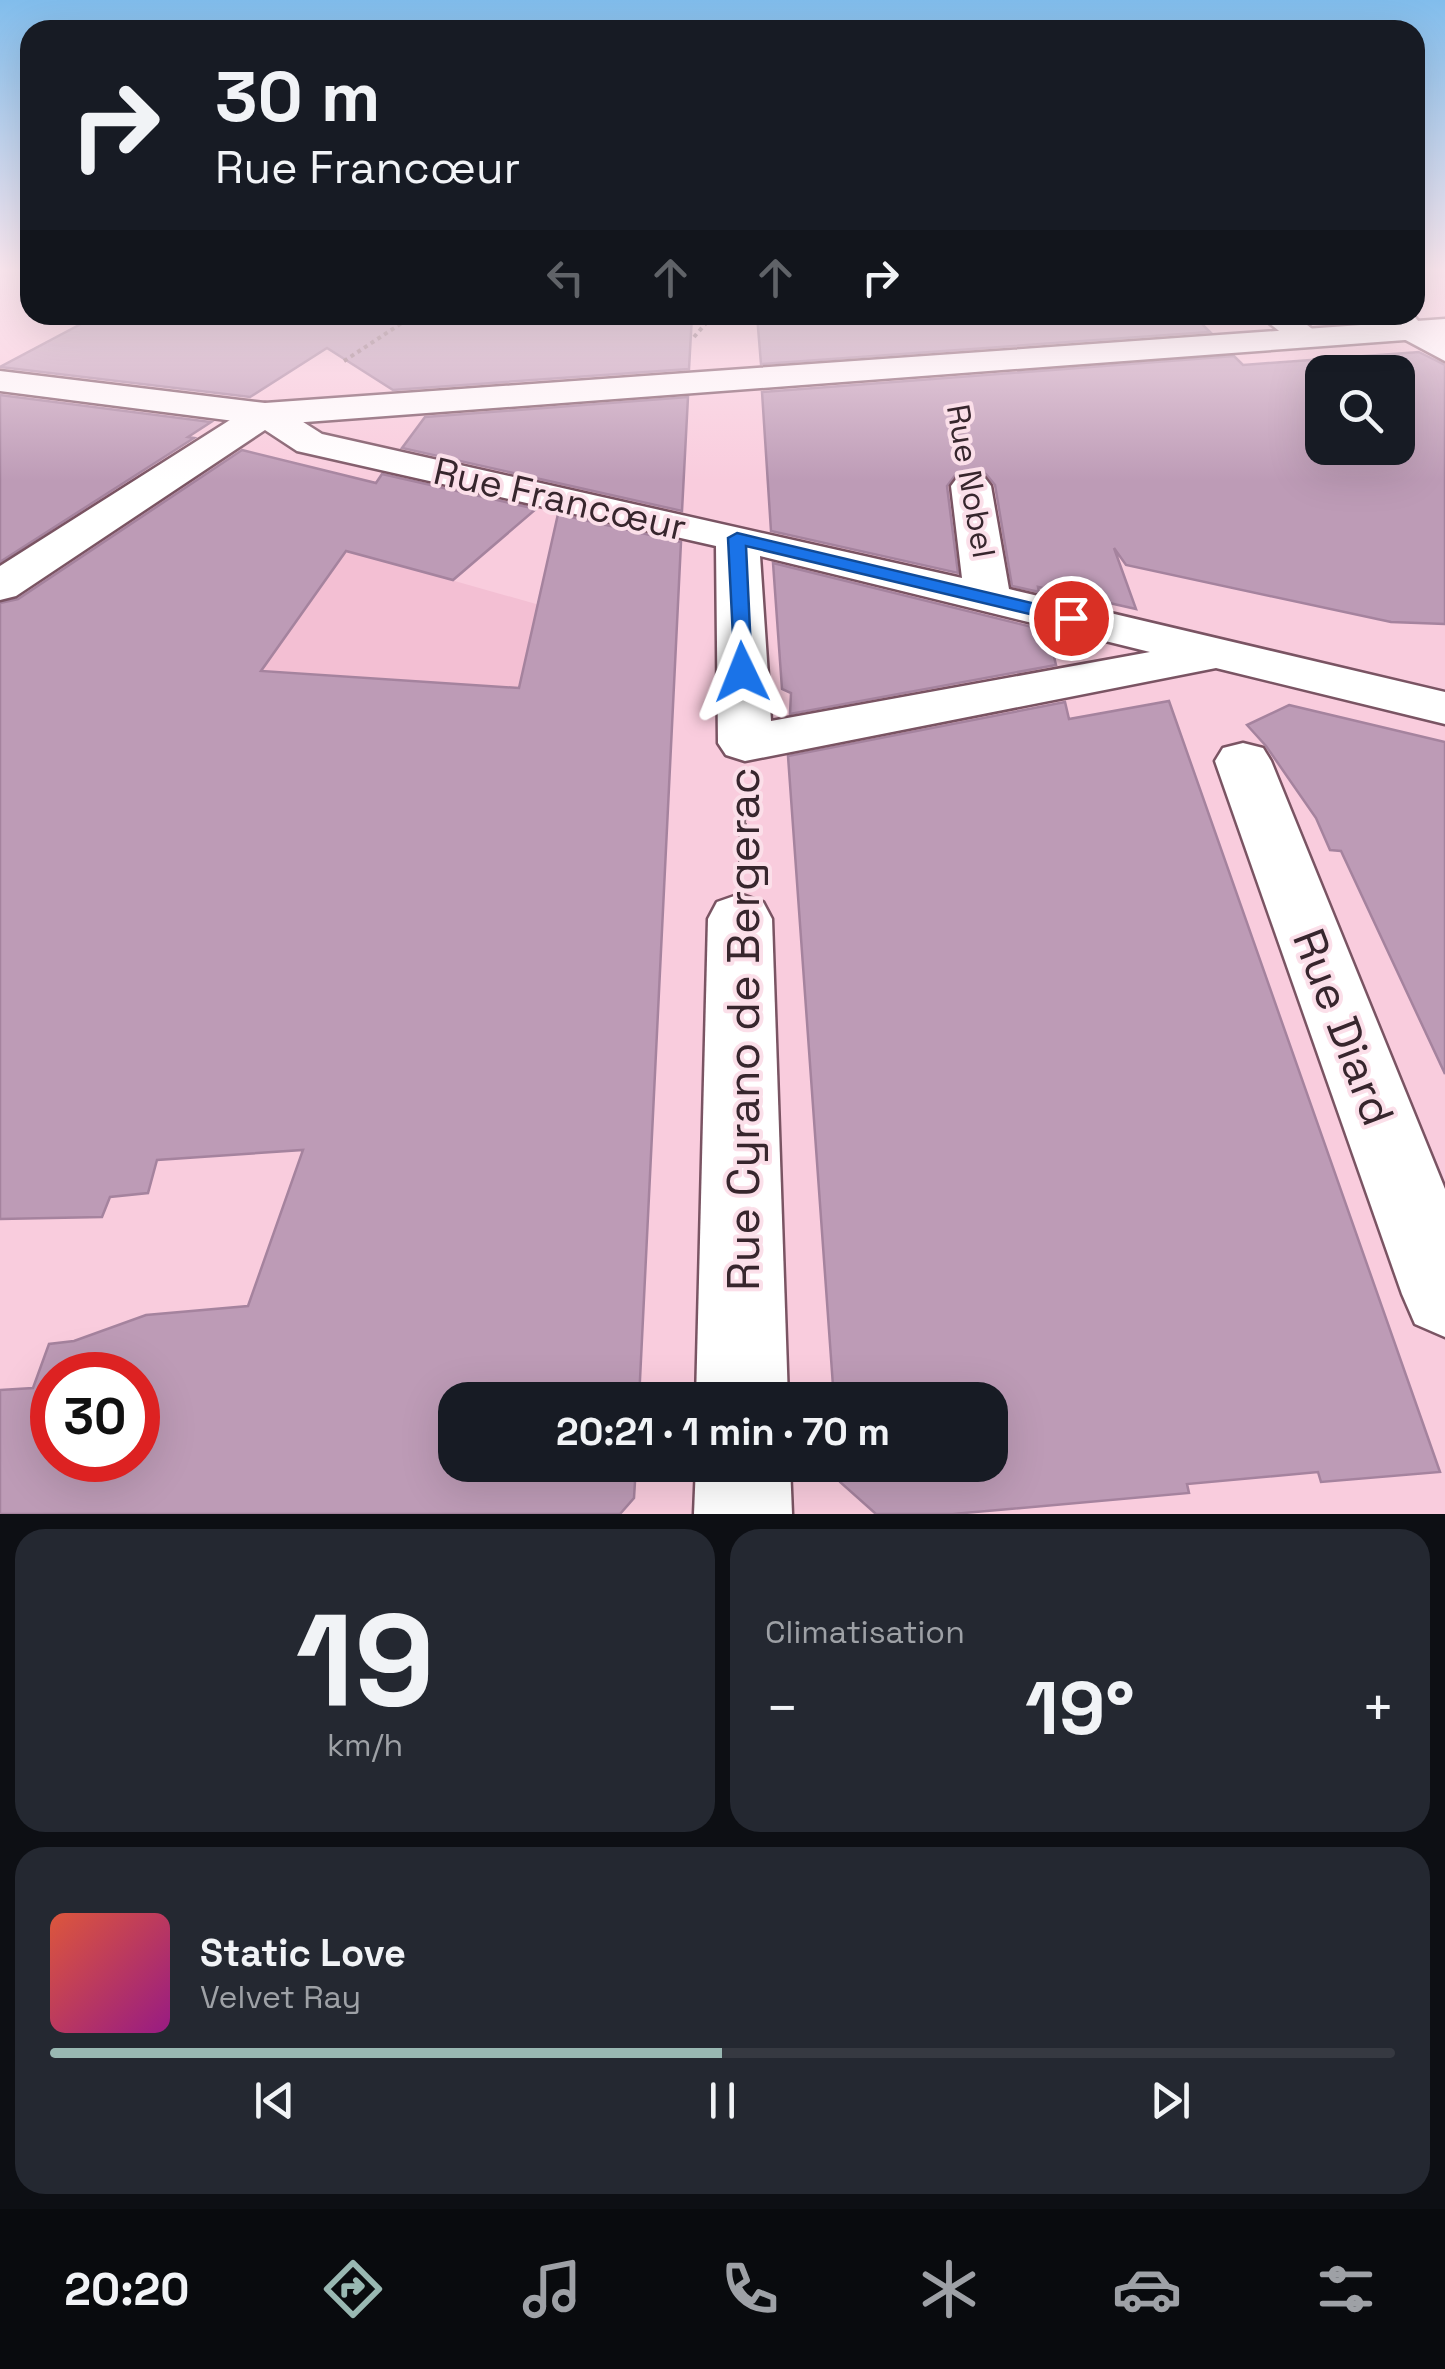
<!DOCTYPE html>
<html lang="fr">
<head>
<meta charset="utf-8">
<style>
  body { margin:0; font-family:"Space Grotesk",sans-serif; background:#242831; color:#f1f3f6; height:100vh; display:flex; flex-direction:column; font-size:38px; white-space:nowrap }
  * { box-sizing:border-box; margin:0 }
  p { font-size:32px; color:#9ea1a6 }
  .icon { flex:none; width:55px; height:55px; fill:none; stroke:currentColor; stroke-width:2; stroke-linecap:round; stroke-linejoin:round }
  .map { position:relative; height:1514px; overflow:hidden }
  .side { display:flex; flex-direction:column; gap:15px; padding:15px; background:#0d0f14; flex:1 }
  .side>* { flex:none }
  .banner { position:absolute; left:20px; top:20px; width:1405px; height:305px; border-radius:30px; box-shadow:0 10px 40px #0002; background:#171b24; color:#f1f3f6; overflow:hidden }
  .fabs { position:absolute; left:1305px; top:355px; display:grid; gap:20px }
  .fabs a { display:grid; place-items:center; width:110px; height:110px; border-radius:20px; background:#171b24; box-shadow:0 10px 40px #0002; font-size:50px }
  .speed { position:absolute; left:30px; top:1352px; display:flex; gap:20px; font-size:50px; font-weight:700; text-align:center }
  .speed>* { display:grid; place-content:center; width:130px; height:130px; border-radius:50%; background:#171b24; box-shadow:0 10px 40px #0002; line-height:1 }
  .speed .limit { border:15px solid #d22; background:#fff; color:#111 }
  .pin { position:absolute; display:grid; place-items:center; width:85px; height:85px; color:#fff; margin:-42px; border:5px solid #fff; border-radius:50%; box-shadow:0 2px 10px #0007 }
  .me { position:absolute; width:110px; margin:-55px; rotate:358deg; stroke-linejoin:round; filter:drop-shadow(0 0 8px #0008) }
  .turn { display:flex; align-items:center; gap:35px; height:210px; padding:0 30px; font-size:45px }
  .turn .icon { width:130px; height:130px; stroke-width:2.5 }
  .turn b { display:block; font-size:70px; line-height:85px }
  .lanes { display:flex; align-items:center; height:95px; padding:0 30px; background:#0003; justify-content:center; gap:50px; direction:ltr }
  .lanes .off { opacity:.35 }
  .big { font-size:75px; font-weight:700; line-height:1.1 }
  .side .card { flex:1; display:flex; flex-direction:column; justify-content:center; gap:15px; min-width:0; padding:0 35px; border-radius:30px; background:#242831 }
  .side .dial { align-items:center; gap:0 }
  .dial b { font-size:130px; line-height:1 }
  .song { display:flex; align-items:center; gap:30px }
  .cover { width:120px; height:120px; border-radius:15px; background:linear-gradient(135deg,hsl(10 70% 55%),hsl(310 70% 35%)) }
  .played { height:10px; border-radius:5px; background:linear-gradient(90deg,#99b8b2 50%,#363941 50%) }
  .keys { display:flex; justify-content:space-around; direction:ltr }
  .heat { display:flex; justify-content:space-between; align-items:center; font-size:55px; direction:ltr }
  .side .tiles { flex:1; display:grid; gap:15px; grid-template-columns:1fr 1fr }
  .card:last-child { grid-column:span 2 }
  .trip { position:absolute; left:438px; top:1382px; width:570px; height:100px; border-radius:30px; background:#171b24; box-shadow:0 10px 40px #0002; font-weight:700; line-height:100px; text-align:center }
  .menu { display:flex; height:160px; justify-content:space-around; align-items:center; background:#090b0e; color:#9ea1a6 }
  .menu .icon { width:70px; height:70px }
  .menu .current { color:#99b8b2 }
  .menu b { font-size:45px; color:#f1f3f6 }
  .map>svg:first-child { display:block }
  .built { fill:#f3bfd3 }
  .building { fill:#bd9bb6; stroke:#a5839e; stroke-width:2.5; fill-rule:evenodd }
  .lines { fill:none; stroke-linecap:round; stroke-linejoin:round }
  .pedestrian-casing { stroke:#7a5463; stroke-width:5 }
  .minor-casing { stroke:#7a5463; stroke-width:5 }
  .tertiary-casing { stroke:#7a5463; stroke-width:5 }
  .path-far3 { stroke:#90727d; stroke-width:4; stroke-dasharray:4 4; stroke-linecap:butt }
  .path-far2 { stroke:#90727d; stroke-width:5; stroke-dasharray:5 5; stroke-linecap:butt }
  .path-far1 { stroke:#90727d; stroke-width:6; stroke-dasharray:8 8; stroke-linecap:butt }
  .path { stroke:#90727d; stroke-width:8; stroke-dasharray:9 9; stroke-linecap:butt }
  .pedestrian { fill:#fff; fill-rule:evenodd }
  .minor { fill:#fff; fill-rule:evenodd }
  .tertiary { fill:#fff; fill-rule:evenodd }
  .route { fill:#1a73e8; stroke:#114b97; stroke-width:2.5 }
  .labels { text-anchor:middle; stroke-width:8; stroke-linejoin:round; paint-order:stroke }
  .far-street-label { font-size:32px; fill:#37262d; stroke:#fbdfe9 }
  .street-label { font-size:38px; fill:#37262d; stroke:#fbdfe9 }
  .near-street-label { font-size:45px; fill:#37262d; stroke:#fbdfe9 }
</style>
</head>
<body>
<div class="map">
<svg width="1445" height="1514" viewBox="0 0 1445 1514">
  <rect width="100%" height="100%" fill="#f9ccdd"/>
  <!-- built -->
  <path class="built" d="M392,486l3,78 155,44 115,249 -464,-188 60,2z"/>
  <!-- building -->
  <g class="building">
    <path d="M98,315h594l-3,54 -296,21 -66,-42 -77,49 -250,-30z"/>
    <path d="M757,315h436l17,17 -449,32z"/>
    <path d="M1419,352l26,13v259l-54,-2 -265,-57 -12,-17 22,61 -98,-22 1,5 -27,-6 -17,-101 -9,-11 -14,-4 -16,4 -9,12 11,87 -187,-42 -9,-139 472,-36 9,9zM1322,372h76v76h-76z"/>
    <path d="M0,395l211,27 -23,15 6,1 -194,124z"/>
    <path d="M688,397l-6,114 -280,-63 23,-31z"/>
    <path d="M242,450l134,33 6,-9 154,35 -83,71 -107,-29 -85,120 258,17 39,-174 123,28 -42,858h-184v65h181l-2,33 -14,16h-620v-124l33,-2 16,-44 25,-3 72,-26 102,-9 55,-156 -146,10 -9,33 -38,4 -8,20 -102,2v-616l18,-4zM52,1375h86v85h-86z"/>
    <path d="M773,563l275,68 8,34 -266,49 1,-21 -9,-4z"/>
    <path d="M1169,701l271,771 -119,10 -3,-10 -131,12 2,9 -236,21h-77l-36,-32 -1,-17h151v-65h-156l-46,-644 277,-54 4,17z"/>
    <path d="M1289,705l156,37v332l-104,-223 -11,-1 -14,-32 -50,-72 -19,-21z"/>
  </g>
  <g class="lines">
    <!-- pedestrian casing -->
    <g class="pedestrian-casing">
      <path id="pedestrian" d="M1411,321l34,16v24l-45,-24 -4,-7 4,-7z"/>
    </g>
    <!-- minor casing -->
    <g class="minor-casing">
      <g id="minor">
        <path d="M1259,315h35l30,23 -5,7h-22z"/>
        <path d="M1380,315h33l13,15 -4,7c-20,4 -31,-6 -42,-22z"/>
        <path d="M265,403l13,3 44,28 640,144 -11,-92 6,-8 14,-4 14,4 6,8 18,103 436,103v32l-229,-56 -471,93 -19,-6 -8,-12 -2,-197 -419,-95 -32,-21 -249,166 -16,4v-34l252,-160zM760,556l390,96 -379,69z"/>
        <path d="M1243,743l20,5 8,13 174,428v148l-30,-13 -13,-30 -187,-533 8,-13z"/>
        <path d="M740,894l23,8 9,17 16,481h-92l12,-481 9,-17z"/>
        <path d="M696,1465h94l2,49h-98z"/>
      </g>
    </g>
    <!-- tertiary casing -->
    <g class="tertiary-casing">
      <path id="tertiary" d="M1445,319v18l-1180,88 -265,-34v-20l265,32z"/>
    </g>
    <!-- path-far3 -->
    <g class="path-far3">
      <path d="M694,337l19,-22"/>
      <path d="M344,361l70,-46"/>
    </g>
    <!-- path-far2 -->
    <path class="path-far2" d="M958,409l5,32"/>
    <!-- path-far1 -->
    <path class="path-far1" d="M743,826l1,-35"/>
    <!-- path -->
    <path class="path" d="M742,863l1,-40"/>
    <!-- pedestrian -->
    <use href="#pedestrian" class="pedestrian"/>
    <!-- minor -->
    <use href="#minor" class="minor"/>
    <!-- tertiary -->
    <use href="#tertiary" class="tertiary"/>
  </g>
  <!-- sky -->
  <linearGradient id="sky" x2="0" y2="1"><stop stop-color="#81bdec"/><stop offset="0.56" stop-color="#fce8f0"/><stop offset="1" stop-color="#fce8f0" stop-opacity="0"/></linearGradient>
  <rect width="1445" height="481" fill="url(#sky)"/>
  <!-- route -->
  <path class="route" d="M737,533l341,81 3,4 -10,6 -325,-78 6,126 -10,6 -7,-1 -7,-139z"/>
  <g class="labels">
    <!-- far-street labels -->
    <g class="far-street-label">
      <text transform="translate(971 481) rotate(80)" y="11">Rue Nobel</text>
    </g>
    <!-- street labels -->
    <g class="street-label">
      <text transform="translate(560 499) rotate(13)" y="13">Rue Francœur</text>
    </g>
    <!-- near-street labels -->
    <g class="near-street-label">
      <text transform="translate(1344 1027) rotate(69)" y="16">Rue Diard</text>
      <text transform="translate(743 1029) rotate(-90)" y="16">Rue Cyrano de Bergerac</text>
    </g>
  </g>
</svg>
<div class="fabs">
<a><svg class="icon" aria-label="search" viewBox="0 0 24 24"><circle cx="10" cy="10" r="6"/><path d="M15 15l6 6"/></svg></a>
</div>
<div class="speed"><div class="limit">30</div></div>
<div class="pin" style="left:1071px;top:618px;background:#d93025"><svg class="icon" aria-label="arrive" viewBox="0 0 24 24"><path d="M6 21V4h12l-3 4 3 4H6"/></svg></div>
<svg class="me" style="left:742px;top:672px" viewBox="-20 -20 40 40"><path d="M0-17L14 15 0 8-14 15z" fill="#1a73e8" stroke="#fff" stroke-width="4"/></svg>
<div class="trip">20:21 · 1 min · 70 m</div>
<div class="banner">
<div class="turn"><svg class="icon" aria-label="right" viewBox="0 0 24 24"><path d="M7 20v-9h11M14 6l5 5-5 5"/></svg><div><b>30 m</b>Rue Francœur</div></div>
<div class="lanes"><svg class="icon off" aria-label="left" viewBox="0 0 24 24"><path d="M17 20v-9H6M10 6l-5 5 5 5"/></svg><svg class="icon off" aria-label="ahead" viewBox="0 0 24 24"><path d="M12 20V5M6 11l6-6 6 6"/></svg><svg class="icon off" aria-label="ahead" viewBox="0 0 24 24"><path d="M12 20V5M6 11l6-6 6 6"/></svg><svg class="icon" aria-label="right" viewBox="0 0 24 24"><path d="M7 20v-9h11M14 6l5 5-5 5"/></svg></div>
</div>
</div>
<section class="side">
<div class="tiles">
<div class="card dial"><b>19</b><p>km/h</p></div>
<div class="card"><p>Climatisation</p>
<div class="heat"><a>−</a><b class="big">19°</b><a>+</a></div>
</div>
<div class="card">
<div class="song"><i class="cover"></i><div><b>Static Love</b><p>Velvet Ray</p></div></div>
<div class="played"></div>
<div class="keys"><svg class="icon" aria-label="previous" viewBox="0 0 24 24"><path d="M18 5L8 12l10 7zM5 5v14"/></svg><svg class="icon" aria-label="pause" viewBox="0 0 24 24"><path d="M8 5v14M16 5v14"/></svg><svg class="icon" aria-label="next" viewBox="0 0 24 24"><path d="M6 5l10 7-10 7zM19 5v14"/></svg></div>
</div>
</div>
</section>
<nav class="menu">
<b>20:20</b>
<svg class="icon current" aria-label="directions" viewBox="0 0 24 24"><path d="M12 3l9 9-9 9-9-9zM9 14v-3h6M13 9l2 2-2 2"/></svg>
<svg class="icon" aria-label="music" viewBox="0 0 24 24"><path d="M9 18V5l10-2v13"/><circle cx="6" cy="18" r="3"/><circle cx="16" cy="16" r="3"/></svg>
<svg class="icon" aria-label="phone" viewBox="0 0 24 24"><path d="M5 4h4l2 5-3 2q2 4 5 5l2-3 5 2v4C11 20 4 13 5 4z"/></svg>
<svg class="icon" aria-label="climate" viewBox="0 0 24 24"><path d="M12 3v18M4 7l16 10M4 17L20 7"/></svg>
<svg class="icon" aria-label="car" viewBox="0 0 24 24"><path d="M5 17H2v-5l4-1 3-4h7l3 4 3 1v5h-3M9 17h6M6 11h13"/><circle cx="7" cy="17" r="2"/><circle cx="17" cy="17" r="2"/></svg>
<svg class="icon" aria-label="filters" viewBox="0 0 24 24"><path d="M4 7h16M4 17h16"/><circle cx="9" cy="7" r="2"/><circle cx="15" cy="17" r="2"/></svg>
</nav>
</body>
</html>
